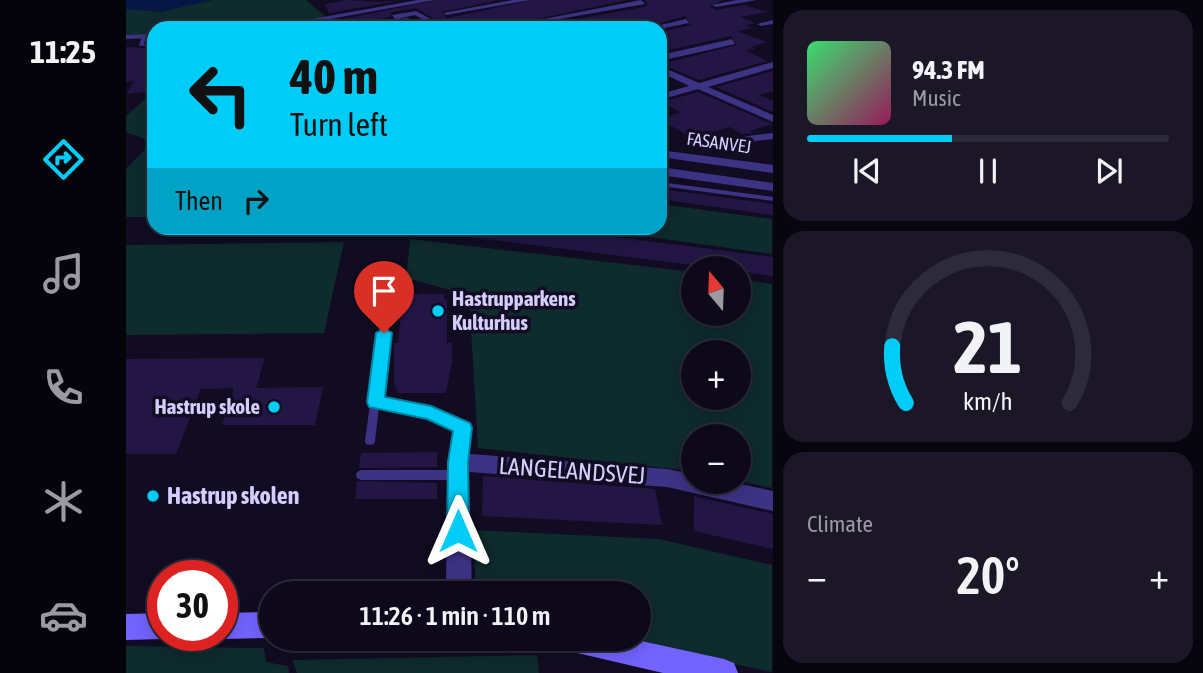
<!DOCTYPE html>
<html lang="en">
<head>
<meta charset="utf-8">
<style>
  body { margin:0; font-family:"Asap Condensed",sans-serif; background:#1b1727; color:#f1f3f6; height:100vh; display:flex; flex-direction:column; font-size:26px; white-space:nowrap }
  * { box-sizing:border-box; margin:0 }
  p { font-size:23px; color:#9a9aa2 }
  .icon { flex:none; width:38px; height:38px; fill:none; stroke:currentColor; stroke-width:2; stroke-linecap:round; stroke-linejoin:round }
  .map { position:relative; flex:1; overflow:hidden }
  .details { display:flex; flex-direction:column; gap:10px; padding:10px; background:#07050e; width:430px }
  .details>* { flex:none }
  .guide { position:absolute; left:21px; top:21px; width:520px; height:214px; border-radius:21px; box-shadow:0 4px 18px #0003,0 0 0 2px #2d2a39; background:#00ccf8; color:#111; overflow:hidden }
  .needle { width:46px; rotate:341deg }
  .buttons { position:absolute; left:555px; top:256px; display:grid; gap:14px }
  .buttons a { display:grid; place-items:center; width:70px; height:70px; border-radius:50%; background:#0d091a; box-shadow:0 4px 18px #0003,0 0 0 2px #2d2a39; font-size:35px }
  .speed { position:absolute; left:21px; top:560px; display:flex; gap:14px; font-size:35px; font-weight:700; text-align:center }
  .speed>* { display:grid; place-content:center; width:91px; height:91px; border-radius:50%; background:#0d091a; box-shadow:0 4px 18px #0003,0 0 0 2px #2d2a39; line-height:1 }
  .speed .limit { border:10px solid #d22; background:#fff; color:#111 }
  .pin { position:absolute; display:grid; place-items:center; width:60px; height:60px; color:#fff; margin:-72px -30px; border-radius:50% 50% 50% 0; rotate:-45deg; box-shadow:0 0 7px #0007 }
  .pin .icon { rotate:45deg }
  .me { position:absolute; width:77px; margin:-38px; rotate:0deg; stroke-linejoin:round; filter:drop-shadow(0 0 5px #0008) }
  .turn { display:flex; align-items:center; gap:24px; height:147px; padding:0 28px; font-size:32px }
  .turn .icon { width:91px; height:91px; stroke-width:2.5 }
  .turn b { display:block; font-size:49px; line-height:60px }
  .then { display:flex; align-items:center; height:66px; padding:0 28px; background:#0003; gap:14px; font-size:26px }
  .big { font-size:52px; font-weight:600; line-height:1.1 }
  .details .tile { flex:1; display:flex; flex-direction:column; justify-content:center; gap:10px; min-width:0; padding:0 24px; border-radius:21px; background:#1b1727 }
  .details .dial { align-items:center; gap:0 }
  .dial svg { height:182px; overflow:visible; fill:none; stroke:#2d2a39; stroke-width:7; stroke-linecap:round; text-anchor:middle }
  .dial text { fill:#f1f3f6; stroke:none }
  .song { display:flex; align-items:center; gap:21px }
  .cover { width:84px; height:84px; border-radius:10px; background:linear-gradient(135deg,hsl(140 70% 55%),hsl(330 70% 35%)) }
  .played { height:7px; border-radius:4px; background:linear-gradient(90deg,#00ccf8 40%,#2d2a39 40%) }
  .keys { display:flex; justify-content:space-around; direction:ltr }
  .heat { display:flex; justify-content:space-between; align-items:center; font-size:38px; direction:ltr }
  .trip { position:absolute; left:133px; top:581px; width:392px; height:70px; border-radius:35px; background:#0d091a; box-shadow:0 4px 18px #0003,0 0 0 2px #2d2a39; font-weight:600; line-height:70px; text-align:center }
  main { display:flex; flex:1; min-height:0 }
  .tabs { display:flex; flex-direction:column; width:126px; justify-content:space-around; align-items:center; background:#05040a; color:#9a9aa2 }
  .tabs .icon { width:49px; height:49px }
  .tabs .on { color:#00ccf8 }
  .tabs b { font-size:32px; color:#f1f3f6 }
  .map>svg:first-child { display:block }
  .green { fill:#0e2b2d; fill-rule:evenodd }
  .water { fill:#051742 }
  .building { fill:#231645 }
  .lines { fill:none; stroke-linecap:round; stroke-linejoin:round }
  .lane { fill:#3c3385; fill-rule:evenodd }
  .street { fill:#3c3385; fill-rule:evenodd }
  .secondary { fill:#7364ff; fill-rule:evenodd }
  .route { fill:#00ccf8; stroke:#0085a1; stroke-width:2 }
  .poi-dot { fill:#00ccf8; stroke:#110c22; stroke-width:2.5 }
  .labels { text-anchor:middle; stroke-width:7; stroke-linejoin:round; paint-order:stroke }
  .far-street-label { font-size:18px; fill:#d6cdff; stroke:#110c22 }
  .poi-label { font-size:21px; font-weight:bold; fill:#d6cdff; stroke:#110c22; text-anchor:start }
  .near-street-label { font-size:24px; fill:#d6cdff; stroke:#110c22 }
  .near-poi-label { font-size:24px; font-weight:bold; fill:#d6cdff; stroke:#110c22; text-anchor:start }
</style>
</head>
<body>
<main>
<nav class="tabs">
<b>11:25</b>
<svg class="icon on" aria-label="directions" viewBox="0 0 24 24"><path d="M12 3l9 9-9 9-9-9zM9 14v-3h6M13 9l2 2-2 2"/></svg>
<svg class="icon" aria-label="music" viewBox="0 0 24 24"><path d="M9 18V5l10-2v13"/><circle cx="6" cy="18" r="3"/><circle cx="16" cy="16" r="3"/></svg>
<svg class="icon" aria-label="phone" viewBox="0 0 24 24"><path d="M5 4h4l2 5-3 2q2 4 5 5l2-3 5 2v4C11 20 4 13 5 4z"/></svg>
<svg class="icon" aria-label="climate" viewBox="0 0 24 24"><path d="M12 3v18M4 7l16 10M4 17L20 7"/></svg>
<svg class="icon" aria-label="car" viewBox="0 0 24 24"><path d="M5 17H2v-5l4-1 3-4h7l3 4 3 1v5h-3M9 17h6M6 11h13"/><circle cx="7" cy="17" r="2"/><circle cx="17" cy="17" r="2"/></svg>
</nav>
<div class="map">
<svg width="647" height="673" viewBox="0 0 647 673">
  <rect width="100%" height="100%" fill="#110c22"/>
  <!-- green -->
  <g class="green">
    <path d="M0,0h180l20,17 -72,11h-100v7l-28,1z"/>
    <path d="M28,91v126h-28v-48l26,-27 -26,-10v-16z"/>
    <path d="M534,204l112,15v35l-187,-26h75z"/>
    <path d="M284,239l283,33v41h45l1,-34 33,5v204l-33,-7 -1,-45h-45v35l-215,-23 -9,-153 -63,-17zM567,352h45v45h-45z"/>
    <path d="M218,242l-20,91 -198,2v-90z"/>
    <path d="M347,530l186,9 113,26v107l-157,-33h24v-46h-163z"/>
    <path d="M0,646l138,2 2,14 22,4 1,7h-163z"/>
    <path d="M411,655l2,18h-242l-5,-13z"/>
  </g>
  <!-- water -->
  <path class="water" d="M0,0h87l-53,12 -34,-3z"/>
  <!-- building -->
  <g class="building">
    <path d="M222,0l29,2 26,-2 -74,13 -4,-9z"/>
    <path d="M312,0h61l-58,12 6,6 86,-18h94l-85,18 6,6 97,-17 3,-3 -3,-4h79l-15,6 7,4 29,-5 22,7 -27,5 15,6 -10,2 8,3 -16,3 30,11 -16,5 5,2 -11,1 22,11 -68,19 -38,-16 76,-19 -6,-9 -71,16v-20l31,-7 -6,-9 -41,12h-195l-33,-20 -24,4 -2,5 -24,5 -2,4 -30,2 -2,-7z"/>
    <path d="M0,47l24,1 -5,12 4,-6v6h5v13l-4,7 -4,1 -1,11 -18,2 7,-13 -8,1z"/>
    <path d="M647,71v20l-14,4 14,6v11l-57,-25z"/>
    <path d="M572,92l74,32 -22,7 4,2 -12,1 -12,-7 -37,11 -33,-18 20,-8 -19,-10z"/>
    <path d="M542,190l105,14v11l-106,-15z"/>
    <path d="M346,228h73l228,29v19l-35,-5v-3h-22l-245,-31z"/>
    <path d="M285,294h33v5h3v44h5v18l-6,32h-48l-4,-9v-41h4l3,-29h4z"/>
    <path d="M139,358l-9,30 67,-1 -8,38h-93l12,-37 -33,1 -25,65h-50v-95z"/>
    <path d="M311,452v15l-78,1 2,-15z"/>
    <path d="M357,476l172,13 7,36 -180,-9z"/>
    <path d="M231,481l80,2v16h-82z"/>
    <path d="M568,496l79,18v35l-79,-18z"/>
  </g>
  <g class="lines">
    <!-- lane -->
    <g class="lane">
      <path d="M18,35l2,1 -2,8 10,-1v2l-15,1 3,-10z"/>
      <path d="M534,182l113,15v4l-113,-15z"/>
      <path d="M260,285h3l4,2 -13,112 51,10 36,16 1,3 -6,37 -4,1 -4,-1 -1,-3 5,-32 -29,-14 -50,-9 -4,34 -1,3 -4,1 -4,-1 -1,-3z"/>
      <path d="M235,470h97l4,2 1,3 -1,3 -4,2h-97l-4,-2 -1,-3 1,-3z"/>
    </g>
    <!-- street -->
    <g class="street">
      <path d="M292,0h17l-155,28h-18z"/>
      <path d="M387,0h17l-83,15 -4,-2z"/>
      <path d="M515,0l4,4 -97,17 -4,-2z"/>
      <path d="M611,0h20l-41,7 -4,-2z"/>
      <path d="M290,11l31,17h-10l-22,-13 -18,4 12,-1 -3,4 -35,5 -4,-2 28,-6 -3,-4z"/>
      <path d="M560,19l3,4 -29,6 -13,-1z"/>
      <path d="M647,20v4l-12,2 -4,-2z"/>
      <path d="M28,34v4l-28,1v-4z"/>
      <path d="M606,39l3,5 -75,17v-6z"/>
      <path d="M647,62v6l-65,19 65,28v7l-75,-33 -38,11v-6l29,-8 -29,-14v-6l39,17z"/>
      <path d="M647,133v6l-58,7 -6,-3 6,-3z"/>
      <path d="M534,150l113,15v8l-113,-16z"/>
      <path d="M534,167l113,16v8l-113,-16z"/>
      <path d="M332,453l209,16 26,5v7h33l47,10v20l-106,-24 -198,-15 3,121h-26l1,-131 3,-6z"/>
    </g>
    <!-- secondary -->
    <g class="secondary">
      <path d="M145,612v26l-49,1 -9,-4h9v-22z"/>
      <path d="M37,613v22h9l-9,4 -37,1v-26z"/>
      <path d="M434,639h72l92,20 10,4 4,10h-75l-90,-21 -9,-4z"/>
    </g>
  </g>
  <!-- route -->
  <path class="route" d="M258,328l8,5 -7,64 46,9 39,17 2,5 -4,34 1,69 -3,7 -8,3 -7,-3 -4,-7 1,-69 5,-31 -26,-12 -58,-12 -2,-5 9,-69z"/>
  <!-- markers -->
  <g class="poi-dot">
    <circle cx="312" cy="311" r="7"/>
    <circle cx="148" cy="407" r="7"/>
    <circle cx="27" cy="496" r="7"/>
  </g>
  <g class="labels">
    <!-- far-street labels -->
    <g class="far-street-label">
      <text transform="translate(593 143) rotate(8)" y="6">FASANVEJ</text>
    </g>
    <!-- poi labels -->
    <g class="poi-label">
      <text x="326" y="306">Hastrupparkens<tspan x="326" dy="24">Kulturhus</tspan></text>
      <text x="134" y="414" text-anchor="end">Hastrup skole</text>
    </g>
    <!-- near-street labels -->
    <g class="near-street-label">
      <text transform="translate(446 471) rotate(4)" y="8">LANGELANDSVEJ</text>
    </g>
    <!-- near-poi labels -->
    <g class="near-poi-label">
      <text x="41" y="504">Hastrup skolen</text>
    </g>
  </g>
</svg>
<div class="buttons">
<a><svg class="needle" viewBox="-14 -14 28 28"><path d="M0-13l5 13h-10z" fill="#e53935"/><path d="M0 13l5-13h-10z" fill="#9a9aa2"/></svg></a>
<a>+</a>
<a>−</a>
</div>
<div class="speed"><div class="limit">30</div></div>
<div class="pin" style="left:258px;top:333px;background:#d93025"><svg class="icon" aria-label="arrive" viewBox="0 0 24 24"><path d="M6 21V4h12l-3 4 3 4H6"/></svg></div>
<svg class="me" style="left:332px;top:531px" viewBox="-20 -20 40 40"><path d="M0-17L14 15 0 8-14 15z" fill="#00ccf8" stroke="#fff" stroke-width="4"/></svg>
<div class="trip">11:26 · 1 min · 110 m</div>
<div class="guide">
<div class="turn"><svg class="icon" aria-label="left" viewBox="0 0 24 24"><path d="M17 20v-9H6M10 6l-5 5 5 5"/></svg><div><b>40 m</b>Turn left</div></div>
<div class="then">Then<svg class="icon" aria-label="right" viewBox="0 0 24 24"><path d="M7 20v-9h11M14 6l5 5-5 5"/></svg></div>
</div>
</div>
<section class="details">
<div class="tile">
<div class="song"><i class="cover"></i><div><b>94.3 FM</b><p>Music</p></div></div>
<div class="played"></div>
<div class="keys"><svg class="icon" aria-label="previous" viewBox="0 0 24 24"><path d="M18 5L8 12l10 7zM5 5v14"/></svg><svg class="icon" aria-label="pause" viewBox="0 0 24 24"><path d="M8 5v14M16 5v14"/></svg><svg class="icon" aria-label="next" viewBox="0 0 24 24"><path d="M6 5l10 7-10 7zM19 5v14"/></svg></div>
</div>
<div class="tile dial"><svg viewBox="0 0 100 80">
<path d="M14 69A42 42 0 1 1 86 69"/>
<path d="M14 69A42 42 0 0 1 8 44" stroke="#00ccf8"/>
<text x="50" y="56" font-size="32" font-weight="700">21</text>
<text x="50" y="72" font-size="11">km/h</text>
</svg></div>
<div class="tile"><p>Climate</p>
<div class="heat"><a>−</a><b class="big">20°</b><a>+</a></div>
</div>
</section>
</main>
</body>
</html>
